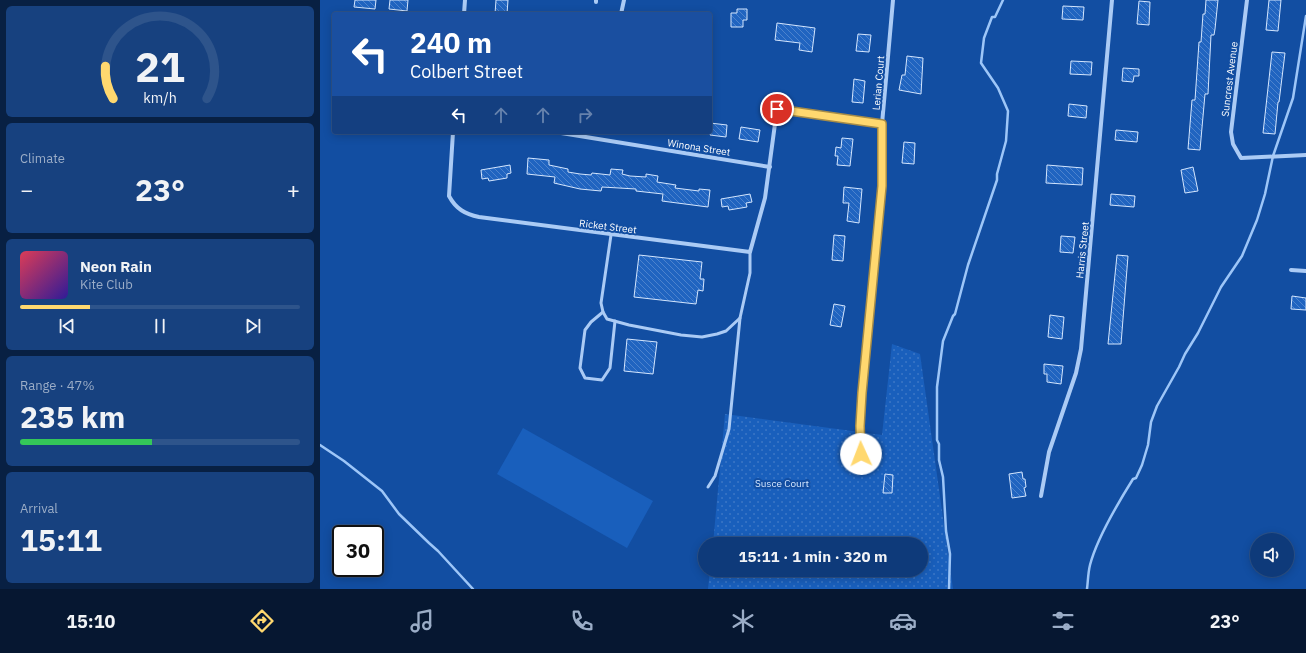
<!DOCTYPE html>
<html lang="en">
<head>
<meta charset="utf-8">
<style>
  body { margin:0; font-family:"IBM Plex Sans",sans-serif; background:#17417f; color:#f1f3f6; height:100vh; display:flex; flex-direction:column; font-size:15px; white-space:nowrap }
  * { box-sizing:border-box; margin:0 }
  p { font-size:13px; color:#9badc7 }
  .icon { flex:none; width:22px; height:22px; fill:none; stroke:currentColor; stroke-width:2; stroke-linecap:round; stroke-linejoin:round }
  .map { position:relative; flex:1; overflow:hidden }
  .sheet { display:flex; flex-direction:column; gap:6px; padding:6px; background:#082043; width:320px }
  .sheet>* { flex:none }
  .banner { position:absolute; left:12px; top:12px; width:380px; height:122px; border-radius:4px; box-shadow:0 2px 10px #0003,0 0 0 1px #2e548b; background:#1a4fa0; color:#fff; overflow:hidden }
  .fabs { position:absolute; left:930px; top:533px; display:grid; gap:8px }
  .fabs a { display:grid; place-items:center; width:44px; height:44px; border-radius:50%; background:#0e3a7a; box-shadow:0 2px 10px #0003,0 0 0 1px #2e548b; font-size:20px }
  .speed { position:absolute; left:12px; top:525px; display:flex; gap:8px; font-size:20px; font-weight:700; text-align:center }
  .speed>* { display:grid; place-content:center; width:52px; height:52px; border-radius:50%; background:#0e3a7a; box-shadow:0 2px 10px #0003,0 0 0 1px #2e548b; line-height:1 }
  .speed .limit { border:2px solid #111; border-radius:6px; background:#fff; color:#111 }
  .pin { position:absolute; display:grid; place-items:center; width:34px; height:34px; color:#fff; margin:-17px; border:2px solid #fff; border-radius:50%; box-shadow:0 1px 4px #0007 }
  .me { position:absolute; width:44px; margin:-22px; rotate:358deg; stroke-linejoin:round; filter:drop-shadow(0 0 3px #0008) }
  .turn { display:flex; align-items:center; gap:14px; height:84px; padding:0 12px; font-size:18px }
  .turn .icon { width:52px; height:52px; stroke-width:2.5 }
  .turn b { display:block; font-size:28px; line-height:34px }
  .lanes { display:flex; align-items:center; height:38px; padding:0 12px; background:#0003; justify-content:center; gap:20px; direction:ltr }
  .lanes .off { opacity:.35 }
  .big { font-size:30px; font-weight:800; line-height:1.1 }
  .sheet .widget { flex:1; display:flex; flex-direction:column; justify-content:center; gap:6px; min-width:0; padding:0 14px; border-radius:6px; background:#17417f }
  .sheet .dial { align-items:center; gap:0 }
  .dial svg { height:104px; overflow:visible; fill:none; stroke:#2e548b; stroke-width:7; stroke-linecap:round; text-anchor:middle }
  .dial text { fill:#f1f3f6; stroke:none }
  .song { display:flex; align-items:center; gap:12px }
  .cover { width:48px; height:48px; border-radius:6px; background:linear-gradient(135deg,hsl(350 70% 55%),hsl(250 70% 35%)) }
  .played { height:4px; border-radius:2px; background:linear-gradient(90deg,#ffd86f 25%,#2e548b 25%) }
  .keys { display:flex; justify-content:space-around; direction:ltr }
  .heat { display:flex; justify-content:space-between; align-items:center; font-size:22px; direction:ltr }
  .charge { height:6px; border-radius:3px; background:linear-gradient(90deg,#34c759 47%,#2e548b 0) }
  .trip { position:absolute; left:378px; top:537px; width:230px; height:40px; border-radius:20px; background:#0e3a7a; box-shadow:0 2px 10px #0003,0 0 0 1px #2e548b; font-weight:800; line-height:40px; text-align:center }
  .menu { display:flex; height:64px; justify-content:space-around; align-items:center; background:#061731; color:#9badc7 }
  .menu .icon { width:28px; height:28px }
  .menu .selected { color:#ffd86f }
  .menu b { font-size:18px; color:#f1f3f6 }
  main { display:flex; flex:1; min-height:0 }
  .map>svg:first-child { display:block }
  .park { fill:url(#park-dots) }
  .garden { fill:#195fbc }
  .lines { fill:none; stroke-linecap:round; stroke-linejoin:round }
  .stream { stroke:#9dc6f8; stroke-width:2.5 }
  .building { fill:url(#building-back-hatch); stroke:#d4e6fe }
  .service { stroke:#abcbf5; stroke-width:3 }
  .minor { stroke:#abcbf5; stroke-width:4 }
  .route-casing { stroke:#a68c48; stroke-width:10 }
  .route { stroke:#ffd86f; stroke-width:7 }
  .labels { text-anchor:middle; stroke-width:4; stroke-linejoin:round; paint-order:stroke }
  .street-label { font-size:10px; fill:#fff; stroke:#124ea2 }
  .park-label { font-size:10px; fill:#d4e6fe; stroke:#124ea2 }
</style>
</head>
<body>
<main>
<section class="sheet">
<div class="widget dial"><svg viewBox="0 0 100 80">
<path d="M14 69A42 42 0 1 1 86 69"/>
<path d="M14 69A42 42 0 0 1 8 44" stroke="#ffd86f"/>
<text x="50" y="56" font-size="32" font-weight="700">21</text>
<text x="50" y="72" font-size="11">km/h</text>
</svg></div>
<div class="widget"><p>Climate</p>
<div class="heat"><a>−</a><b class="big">23°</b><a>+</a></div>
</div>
<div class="widget">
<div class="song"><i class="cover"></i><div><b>Neon Rain</b><p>Kite Club</p></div></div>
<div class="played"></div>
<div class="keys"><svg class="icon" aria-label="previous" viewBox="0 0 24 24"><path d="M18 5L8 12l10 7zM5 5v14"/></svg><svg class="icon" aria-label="pause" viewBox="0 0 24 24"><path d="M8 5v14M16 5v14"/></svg><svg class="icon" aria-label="next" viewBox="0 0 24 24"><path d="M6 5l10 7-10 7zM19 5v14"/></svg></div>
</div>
<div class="widget"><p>Range · 47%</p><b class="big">235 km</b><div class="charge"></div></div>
<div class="widget"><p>Arrival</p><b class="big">15:11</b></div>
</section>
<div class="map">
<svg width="986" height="589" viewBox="0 0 986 589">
  <defs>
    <pattern id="park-dots" width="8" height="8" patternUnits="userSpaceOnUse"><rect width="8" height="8" fill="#195fbc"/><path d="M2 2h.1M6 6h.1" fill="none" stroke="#3c77c6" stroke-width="1.8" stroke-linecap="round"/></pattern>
    <pattern id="building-back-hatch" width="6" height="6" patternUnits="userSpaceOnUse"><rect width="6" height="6" fill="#2064c0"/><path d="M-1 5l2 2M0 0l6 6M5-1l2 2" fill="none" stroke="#4d83cd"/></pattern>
  </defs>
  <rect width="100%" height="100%" fill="#124ea2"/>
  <!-- park -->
  <path class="park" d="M572,344l28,10 33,235h-245l2,-19h211v-26h-208l12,-130 157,21z"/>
  <!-- garden -->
  <path class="garden" d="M203,428l130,73 -26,47 -130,-74z"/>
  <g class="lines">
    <!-- stream -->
    <g class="stream">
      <path d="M0,445l24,16 38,30 17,23 30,29 9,8 35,38"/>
      <path d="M629,589l1,-35 -4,-23 -3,-54 -4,-17v-16l-2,-4v-53l6,-46 10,-25 2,-2 13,-49 29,-85v-6l9,-33 2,-30 -10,-23 -17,-25 3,-25 8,-21h3l8,-17"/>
      <path d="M767,589c1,-8 1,-16 3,-24 7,-27 28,-62 43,-86l3,-1 6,-13 6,-20 3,-23 6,-16 22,-39 6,-13 13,-21 23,-46 21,-31 15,-36 8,-26 8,-38 20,-58 13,-82"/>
    </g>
  </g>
  <!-- building -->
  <g class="building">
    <path d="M35,0h21l-1,9 -21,-2z"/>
    <path d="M70,0h18l-1,11 -18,-2z"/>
    <path d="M176,0h12l-1,14h-12z"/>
    <path d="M886,0h12l-3,29 -1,6h-3l-3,59h-3l-5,56 -12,-1 4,-49h3l4,-58h2l2,-28h2z"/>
    <path d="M949,0h12l-3,31 -12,-1z"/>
    <path d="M819,1l11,1 -1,23 -12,-1z"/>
    <path d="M743,6l21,1 -1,13 -21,-1z"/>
    <path d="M417,9h10v11h-4v7h-12v-14h6z"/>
    <path d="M457,23l38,5 -3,24 -13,-2 1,-7 -25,-3z"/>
    <path d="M538,34l13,1 -2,17 -13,-1z"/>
    <path d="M952,52l13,1 -6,49h-1l-3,32 -12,-1z"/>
    <path d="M587,56l16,2 -2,36 -22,-4 3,-15h3z"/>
    <path d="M751,61l21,1 -1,13 -21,-1z"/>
    <path d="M803,68l16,1v7h-5l-1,6 -11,-1z"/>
    <path d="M534,79l11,2 -2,22 -11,-1z"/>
    <path d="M749,104l18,2 -1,12 -18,-2z"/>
    <path d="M390,123l17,2 -1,12 -16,-2z"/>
    <path d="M421,127l19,3 -2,12 -19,-3z"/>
    <path d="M796,130l22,2 -1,10 -22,-2z"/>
    <path d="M522,138l11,1 -3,27 -13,-1 1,-9h-3l1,-9 5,1z"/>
    <path d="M584,142l11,1 -1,21 -12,-1z"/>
    <path d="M208,158l21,2v5l19,4v3l12,2 11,1 1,-2 18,2 1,-6 12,1 -1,4 8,2 16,1v-3l12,2 -1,6 19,3 -1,3 24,3v-2l11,1 -2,17 -46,-6 1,-7 -27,-3v-2l-34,-2 -1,4 -21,-2 -26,-6 1,-6 -28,-3z"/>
    <path d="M190,165l1,8 -4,1v4l-18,3 -1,-3 -6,1 -1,-9z"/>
    <path d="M727,165l36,3 -1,17 -36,-2z"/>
    <path d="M873,167l5,24 -13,2 -4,-23z"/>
    <path d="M524,187l18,2 -3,34 -12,-2 2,-18h-6z"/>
    <path d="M430,194l2,8 -6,1 1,4 -18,3 -1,-4 -6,1 -1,-8z"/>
    <path d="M791,194l24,2 -1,11 -24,-2z"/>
    <path d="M514,235l11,1 -2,25 -11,-1z"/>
    <path d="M741,236l14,1 -2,16 -13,-1z"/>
    <path d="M319,255l63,7 -2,17h4l-1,12 -5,-1 -2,14 -62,-7z"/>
    <path d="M797,255l11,1 -7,88h-13z"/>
    <path d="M972,296l14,2v12l-15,-1z"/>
    <path d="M514,304l11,2 -4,21 -11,-2z"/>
    <path d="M730,315l14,2 -2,22 -14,-2z"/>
    <path d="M307,339l30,3 -4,32 -29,-3z"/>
    <path d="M724,364l19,2 -2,18 -14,-2v-8h-3z"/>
    <path d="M702,472l1,7h2l1,8 -2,1 2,8 -14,2 -3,-24z"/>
    <path d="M565,474l8,1 -1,18h-9z"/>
  </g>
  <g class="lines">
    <!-- service -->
    <g class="service">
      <path d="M291,235l-10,68 2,9 4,7 22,6 52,10 21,2 15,-3 9,-3 14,-13 10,-45v-21"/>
      <path d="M283,312l-12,10 -6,8 -5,38 5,10 17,2 8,-12 5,-47"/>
      <path d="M388,487l7,-11 14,-47 11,-111"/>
    </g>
    <!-- minor -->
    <g class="minor">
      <path d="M927,0l-16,132 2,12 8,14 65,-3"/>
      <path d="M276,2v-2"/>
      <path d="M144,14l1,-14"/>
      <path d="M301,14l3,-14"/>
      <path d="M133,132l-4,64c7,13 16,18 30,21l271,35 15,-54 12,-89 105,15"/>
      <path d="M235,132l215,35"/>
      <path d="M971,270l15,1"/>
      <path d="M541,454l-1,-28 2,-33 20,-207v-62l11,-124"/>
      <path d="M721,496l8,-44 27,-79 5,-24 31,-349"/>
    </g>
  </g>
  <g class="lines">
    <!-- route casing -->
    <g class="route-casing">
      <path id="route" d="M457,109l105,15v62l-20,207 -2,33 1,28"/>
    </g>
    <!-- route -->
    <use href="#route" class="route"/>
  </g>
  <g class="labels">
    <!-- street labels -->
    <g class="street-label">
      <text transform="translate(909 79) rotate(-83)" y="4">Suncrest Avenue</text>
      <text transform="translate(558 83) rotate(-85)" y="4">Lerian Court</text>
      <text transform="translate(379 147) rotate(9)" y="4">Winona Street</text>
      <text transform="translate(288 226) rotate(7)" y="4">Ricket Street</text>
      <text transform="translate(762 250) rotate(-84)" y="4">Harris Street</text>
    </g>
    <!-- park labels -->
    <g class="park-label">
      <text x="462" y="487">Susce Court</text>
    </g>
  </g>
</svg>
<div class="fabs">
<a><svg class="icon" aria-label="sound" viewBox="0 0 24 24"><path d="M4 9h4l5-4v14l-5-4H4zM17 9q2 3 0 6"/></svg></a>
</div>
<div class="speed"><div class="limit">30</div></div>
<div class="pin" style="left:457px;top:109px;background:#d93025"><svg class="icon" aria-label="arrive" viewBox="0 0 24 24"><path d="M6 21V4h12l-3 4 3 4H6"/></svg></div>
<svg class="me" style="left:541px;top:454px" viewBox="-20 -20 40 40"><circle r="19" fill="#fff"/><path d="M0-13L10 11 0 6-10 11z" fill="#ffd86f"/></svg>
<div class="trip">15:11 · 1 min · 320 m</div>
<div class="banner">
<div class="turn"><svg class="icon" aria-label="left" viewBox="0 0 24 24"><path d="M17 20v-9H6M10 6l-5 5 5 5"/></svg><div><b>240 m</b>Colbert Street</div></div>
<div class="lanes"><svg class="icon" aria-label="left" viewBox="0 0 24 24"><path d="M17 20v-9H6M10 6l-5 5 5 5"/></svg><svg class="icon off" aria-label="ahead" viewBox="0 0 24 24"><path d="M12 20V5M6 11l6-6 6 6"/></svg><svg class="icon off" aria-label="ahead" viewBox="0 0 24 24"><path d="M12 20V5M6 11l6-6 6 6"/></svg><svg class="icon off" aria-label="right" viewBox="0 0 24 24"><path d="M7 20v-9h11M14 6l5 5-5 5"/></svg></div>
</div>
</div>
</main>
<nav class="menu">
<b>15:10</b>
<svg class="icon selected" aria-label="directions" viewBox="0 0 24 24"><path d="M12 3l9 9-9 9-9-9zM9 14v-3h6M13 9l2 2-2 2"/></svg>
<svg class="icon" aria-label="music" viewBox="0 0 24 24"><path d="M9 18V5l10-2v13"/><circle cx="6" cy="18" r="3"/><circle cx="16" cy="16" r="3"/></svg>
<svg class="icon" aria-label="phone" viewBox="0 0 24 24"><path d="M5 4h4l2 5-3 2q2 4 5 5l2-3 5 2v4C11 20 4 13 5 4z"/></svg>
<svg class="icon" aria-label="climate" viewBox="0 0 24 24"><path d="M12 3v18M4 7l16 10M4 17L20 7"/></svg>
<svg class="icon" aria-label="car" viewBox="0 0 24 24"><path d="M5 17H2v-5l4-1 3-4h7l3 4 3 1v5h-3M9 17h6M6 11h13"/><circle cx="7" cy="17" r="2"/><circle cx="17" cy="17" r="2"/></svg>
<svg class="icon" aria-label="filters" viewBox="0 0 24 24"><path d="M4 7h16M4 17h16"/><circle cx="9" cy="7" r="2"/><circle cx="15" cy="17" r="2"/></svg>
<b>23°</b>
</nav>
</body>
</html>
